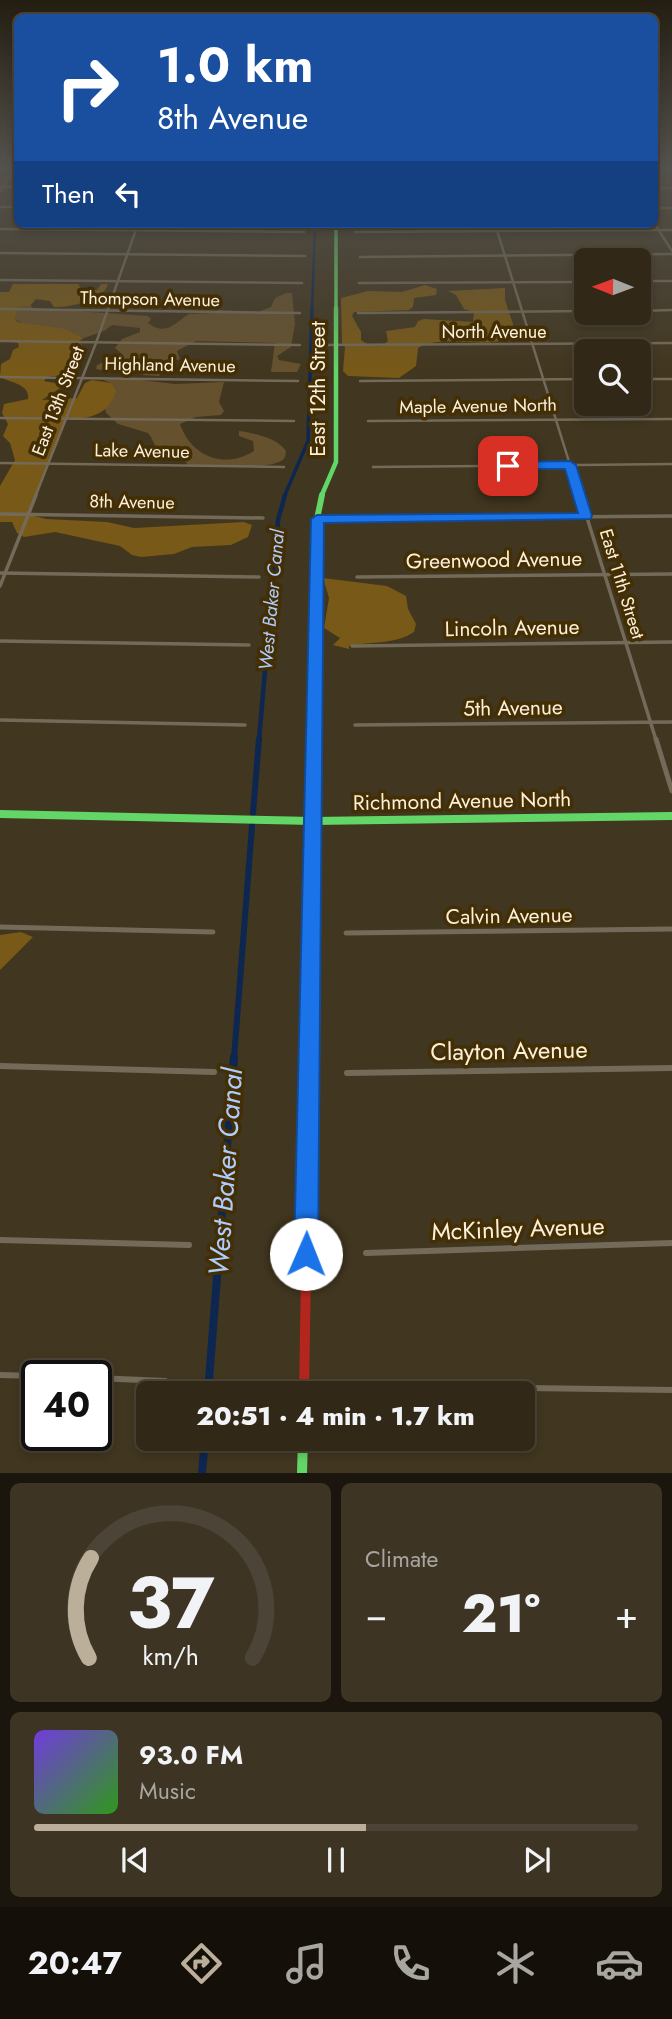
<!DOCTYPE html>
<html lang="en">
<head>
<meta charset="utf-8">
<style>
  body { margin:0; font-family:Jost,sans-serif; background:#3d3424; color:#f1f3f6; height:100vh; display:flex; flex-direction:column; font-size:26px; white-space:nowrap }
  * { box-sizing:border-box; margin:0 }
  p { font-size:23px; color:#a8a6a1 }
  .icon { flex:none; width:38px; height:38px; fill:none; stroke:currentColor; stroke-width:2; stroke-linecap:round; stroke-linejoin:round }
  .map { position:relative; height:1473px; overflow:hidden }
  .panel { display:flex; flex-direction:column; gap:10px; padding:10px; background:#1b160d; flex:1 }
  .panel>* { flex:none }
  .banner { position:absolute; left:14px; top:14px; width:644px; height:214px; border-radius:10px; box-shadow:0 4px 10px #0003,0 0 0 2px #4c4436; background:#1a4fa0; color:#fff; overflow:hidden }
  .needle { width:46px; rotate:271deg }
  .buttons { position:absolute; left:574px; top:248px; display:grid; gap:14px }
  .buttons a { display:grid; place-items:center; width:77px; height:77px; border-radius:10px; background:#312817; box-shadow:0 4px 10px #0003,0 0 0 2px #4c4436; font-size:35px }
  .speed { position:absolute; left:21px; top:1360px; display:flex; gap:14px; font-size:35px; font-weight:700; text-align:center }
  .speed>* { display:grid; place-content:center; width:91px; height:91px; border-radius:50%; background:#312817; box-shadow:0 4px 10px #0003,0 0 0 2px #4c4436; line-height:1 }
  .speed .limit { border:4px solid #111; border-radius:10px; background:#fff; color:#111 }
  .pin { position:absolute; display:grid; place-items:center; width:60px; height:60px; color:#fff; margin:-30px; border-radius:14px; box-shadow:0 4px 10px #0006 }
  .me { position:absolute; width:77px; margin:-38px; rotate:1deg; stroke-linejoin:round; filter:drop-shadow(0 0 5px #0008) }
  .turn { display:flex; align-items:center; gap:24px; height:147px; padding:0 28px; font-size:32px }
  .turn .icon { width:91px; height:91px; stroke-width:2.5 }
  .turn b { display:block; font-size:49px; line-height:60px }
  .then { display:flex; align-items:center; height:66px; padding:0 28px; background:#0003; gap:14px; font-size:26px }
  .big { font-size:52px; font-weight:800; line-height:1.1 }
  .panel .widget { flex:1; display:flex; flex-direction:column; justify-content:center; gap:10px; min-width:0; padding:0 24px; border-radius:10px; background:#3d3424 }
  .panel .dial { align-items:center; gap:0 }
  .dial svg { height:182px; overflow:visible; fill:none; stroke:#4c4436; stroke-width:7; stroke-linecap:round; text-anchor:middle }
  .dial text { fill:#f1f3f6; stroke:none }
  .song { display:flex; align-items:center; gap:21px }
  .cover { width:84px; height:84px; border-radius:10px; background:linear-gradient(135deg,hsl(260 70% 55%),hsl(110 70% 35%)) }
  .played { height:7px; border-radius:4px; background:linear-gradient(90deg,#bbaf99 55%,#4c4436 55%) }
  .keys { display:flex; justify-content:space-around; direction:ltr }
  .heat { display:flex; justify-content:space-between; align-items:center; font-size:38px; direction:ltr }
  .panel .tiles { flex:1; display:grid; gap:10px; grid-template-columns:1fr 1fr }
  .widget:last-child { grid-column:span 2 }
  .trip { position:absolute; left:136px; top:1381px; width:399px; height:70px; border-radius:10px; background:#312817; box-shadow:0 4px 10px #0003,0 0 0 2px #4c4436; font-weight:800; line-height:70px; text-align:center }
  .tabs { display:flex; height:112px; justify-content:space-around; align-items:center; background:#141009; color:#a8a6a1 }
  .tabs .icon { width:49px; height:49px }
  .tabs .on { color:#bbaf99 }
  .tabs b { font-size:32px; color:#f1f3f6 }
  .map>svg:first-child { display:block }
  .green { fill:#65512d }
  .forest { fill:#785917 }
  .lines { fill:none; stroke-linecap:round; stroke-linejoin:round }
  .canal-far4 { stroke:#0d2751; stroke-width:2.5 }
  .canal-far3 { stroke:#0d2751; stroke-width:3.5 }
  .canal-far2 { stroke:#0d2751; stroke-width:4.5 }
  .canal-far1 { stroke:#0d2751; stroke-width:6 }
  .canal { stroke:#0d2751; stroke-width:8 }
  .street-far3 { stroke:#746a59; stroke-width:2.5 }
  .street-far2 { stroke:#746a59; stroke-width:3.5 }
  .street-far1 { stroke:#746a59; stroke-width:5 }
  .street { stroke:#746a59; stroke-width:6 }
  .fast-far4 { stroke:#63d668; stroke-width:3.5 }
  .fast-far3 { stroke:#63d668; stroke-width:4.5 }
  .fast-far2 { stroke:#63d668; stroke-width:6 }
  .fast-far1 { stroke:#63d668; stroke-width:8 }
  .fast { stroke:#63d668; stroke-width:10 }
  .jam { stroke:#b3261e; stroke-width:10 }
  .route { fill:#1a73e8; stroke:#114b97; stroke-width:2 }
  .labels { text-anchor:middle; stroke-width:7; stroke-linejoin:round; paint-order:stroke }
  .far-street-label { font-size:18px; fill:#fdf0db; stroke:#442f04 }
  .far-water-label { font-size:19px; font-style:italic; fill:#aeccfc; stroke:#442f04 }
  .street-label { font-size:21px; fill:#fdf0db; stroke:#442f04 }
  .near-street-label { font-size:24px; fill:#fdf0db; stroke:#442f04 }
  .near-water-label { font-size:28px; font-style:italic; fill:#aeccfc; stroke:#442f04 }
</style>
</head>
<body>
<div class="map">
<svg width="672" height="1473" viewBox="0 0 672 1473">
  <rect width="100%" height="100%" fill="#41361f"/>
  <!-- green -->
  <g class="green">
    <path d="M286,293h6l3,31 -4,23 -14,9 2,4 22,4 -4,8h-26l4,-29 -79,-2 -19,10 3,8 -14,5 -7,12 -16,-1v-3c-15,-3 -31,1 -47,-3l1,-4 25,-11 -7,-6 7,-9 18,-7v-4l-28,-3 -8,6 -20,7c-22,-12 -51,-6 -69,-19l3,-13 12,-1 3,3 115,8 3,3 -3,4c19,14 27,-1 41,-9l26,-1 3,-3 40,2 13,-5 4,-9z"/>
    <path d="M133,379l42,5 49,-2 -5,20 5,9 -3,4 -25,2 -16,7c11,32 44,46 74,27l-1,-10 -14,-5v-5c15,2 39,7 47,20 -1,5 0,7 -5,10 -16,9 -72,4 -93,4 -7,-10 -17,-6 -27,-12 -7,-4 -7,-14 -13,-20l-30,-9 -12,-11 -1,-4 8,-10 -2,-16 -8,-3z"/>
  </g>
  <!-- forest -->
  <g class="forest">
    <path d="M13,284h65l3,5 16,1 4,-6h7c-3,16 -40,24 -54,23l-4,-6 -14,-2 -6,7 -12,1 -3,12 3,3 47,7 19,9 -5,3 3,5 -6,16 2,7 -8,5 -23,3 -3,4 21,4 -23,15 35,-2 8,-15 7,-3 19,3 5,8c-6,23 -26,28 -48,28l-4,4 -34,92 16,4 61,3 27,6 110,-6 8,3 -4,12 -17,8 -39,2 -18,7 -33,3 -9,-2 -12,-9 -65,-14 -31,5 -7,-4 -5,-11h-12v-36l15,-26 -5,-17 -7,-7 5,-12 -6,-11 2,-9 24,-5c2,-15 -17,-16 -28,-22l1,-13 9,-5 3,-9 6,-3 -1,-4 -18,-3v-48h9z"/>
    <path d="M425,285l12,4 -1,6 -22,3 -1,9 -4,3 -55,2 -2,4 9,16v8c8,7 20,9 27,1l-2,-10 29,-4 3,-6 6,-2 49,3 1,-10 -10,-3 -8,-14 -8,-4 57,-3v12l9,27 -1,9c-29,16 -65,-4 -95,12l-2,18 -17,12 -51,-2 -5,-5 2,-24 -3,-4 -1,-45 27,-7 34,1z"/>
    <path d="M323,578l64,8 19,10 2,13 8,15 -2,8c-20,13 -42,9 -65,14v3l-16,-4 7,-7 -16,-10 5,-30z"/>
    <path d="M21,932l12,5 -33,33v-35z"/>
  </g>
  <g class="lines">
    <!-- canal-far4 -->
    <path class="canal-far4" d="M312,310l3,-86"/>
    <!-- canal-far3 -->
    <path class="canal-far3" d="M284,497l24,-56 4,-133"/>
    <!-- canal-far2 -->
    <path class="canal-far2" d="M259,740l19,-220 7,-25"/>
    <!-- canal-far1 -->
    <g class="canal-far1">
      <path d="M253,813l6,-74"/>
      <path d="M234,1058l18,-232"/>
    </g>
    <!-- canal -->
    <g class="canal">
      <path d="M208,1393l26,-336"/>
      <path d="M202,1473l3,-35"/>
    </g>
    <!-- street-far3 -->
    <g class="street-far3">
      <path d="M0,168h17"/>
      <path d="M654,169h18"/>
      <path d="M1,187h17"/>
      <path d="M654,188h18"/>
      <path d="M0,191l17,-25"/>
      <path d="M0,207h18"/>
      <path d="M654,208h18"/>
      <path d="M654,223l18,28"/>
      <path d="M495,224l85,273"/>
      <path d="M0,229l304,3"/>
      <path d="M355,232l317,-2"/>
      <path d="M0,253l305,3"/>
      <path d="M360,257l312,-3"/>
      <path d="M0,280l302,3"/>
      <path d="M639,281h33"/>
      <path d="M359,283l227,-1"/>
      <path d="M0,309l300,4"/>
      <path d="M639,311l33,-1"/>
      <path d="M358,313l228,-2"/>
      <path d="M0,341l300,4"/>
      <path d="M316,345l356,-2"/>
      <path d="M0,377l298,4"/>
      <path d="M639,379h33"/>
      <path d="M360,381l226,-2"/>
      <path d="M0,418l294,3"/>
      <path d="M368,421l304,-2"/>
      <path d="M0,463l284,4"/>
      <path d="M373,467l299,-3"/>
      <path d="M35,497l61,-154 42,-119"/>
    </g>
    <!-- street-far2 -->
    <g class="street-far2">
      <path d="M580,495l76,245"/>
      <path d="M0,514l263,4"/>
      <path d="M317,519l355,-3"/>
      <path d="M0,573l259,4"/>
      <path d="M357,577l315,-3"/>
      <path d="M0,586l36,-91"/>
      <path d="M0,641l249,4"/>
      <path d="M352,646l320,-4"/>
      <path d="M0,720l245,5"/>
      <path d="M355,725l317,-3"/>
    </g>
    <!-- street-far1 -->
    <g class="street-far1">
      <path d="M656,739l16,52"/>
      <path d="M0,927l213,5"/>
      <path d="M346,933l326,-4"/>
    </g>
    <!-- street -->
    <g class="street">
      <path d="M0,1066l214,6"/>
      <path d="M347,1073l325,-5"/>
      <path d="M0,1240l189,5"/>
      <path d="M366,1253l306,-10"/>
      <path d="M0,1375l37,1"/>
      <path d="M96,1378l69,3"/>
      <path d="M378,1386l294,4"/>
    </g>
    <!-- fast-far4 -->
    <path class="fast-far4" d="M336,224v86"/>
    <!-- fast-far3 -->
    <path class="fast-far3" d="M321,497l15,-35v-154"/>
    <!-- fast-far2 -->
    <path class="fast-far2" d="M314,740l3,-221 5,-24"/>
    <!-- fast-far1 -->
    <g class="fast-far1">
      <path d="M0,814l313,7 359,-5"/>
      <path d="M309,1058l5,-319"/>
    </g>
    <!-- fast -->
    <g class="fast">
      <path d="M309,1087v-30"/>
      <path d="M302,1473l1,-35"/>
    </g>
    <!-- jam -->
    <path class="jam" d="M304,1393l5,-306"/>
  </g>
  <!-- sky -->
  <linearGradient id="sky" x2="0" y2="1"><stop stop-color="#241e11"/><stop offset="0.45" stop-color="#54524d"/><stop offset="1" stop-color="#54524d" stop-opacity="0"/></linearGradient>
  <rect width="672" height="373" fill="url(#sky)"/>
  <!-- route -->
  <path class="route" d="M570,461l6,4 16,51 -2,3 -266,4 -6,731 -3,8 -9,4 -8,-4 -4,-8 17,-735 6,-4 261,-2 -13,-44h-57l-6,-3 6,-4z"/>
  <g class="labels">
    <!-- far-street labels -->
    <g class="far-street-label">
      <text transform="translate(150 299) rotate(1)" y="6">Thompson Avenue</text>
      <text x="494" y="338">North Avenue</text>
      <text transform="translate(170 365) rotate(1)" y="6">Highland Avenue</text>
      <text transform="translate(58 401) rotate(-69)" y="6">East 13th Street</text>
      <text transform="translate(478 406) rotate(-1)" y="6">Maple Avenue North</text>
      <text transform="translate(142 451) rotate(1)" y="6">Lake Avenue</text>
      <text transform="translate(132 502) rotate(1)" y="6">8th Avenue</text>
      <text transform="translate(622 584) rotate(73)" y="6">East 11th Street</text>
    </g>
    <!-- far-water labels -->
    <g class="far-water-label">
      <text transform="translate(271 600) rotate(-85)" y="7">West Baker Canal</text>
    </g>
    <!-- street labels -->
    <g class="street-label">
      <text transform="translate(318 389) rotate(-90)" y="7">East 12th Street</text>
      <text transform="translate(494 560) rotate(-1)" y="7">Greenwood Avenue</text>
      <text transform="translate(512 628) rotate(-1)" y="7">Lincoln Avenue</text>
      <text transform="translate(513 708) rotate(-1)" y="7">5th Avenue</text>
      <text transform="translate(462 801) rotate(-1)" y="7">Richmond Avenue North</text>
      <text transform="translate(509 916) rotate(-1)" y="7">Calvin Avenue</text>
    </g>
    <!-- near-street labels -->
    <g class="near-street-label">
      <text transform="translate(509 1051) rotate(-1)" y="8">Clayton Avenue</text>
      <text transform="translate(518 1229) rotate(-2)" y="8">McKinley Avenue</text>
    </g>
    <!-- near-water labels -->
    <g class="near-water-label">
      <text transform="translate(225 1172) rotate(-86)" y="10">West Baker Canal</text>
    </g>
  </g>
</svg>
<div class="buttons">
<a><svg class="needle" viewBox="-14 -14 28 28"><path d="M0-13l5 13h-10z" fill="#e53935"/><path d="M0 13l5-13h-10z" fill="#a8a6a1"/></svg></a>
<a><svg class="icon" aria-label="search" viewBox="0 0 24 24"><circle cx="10" cy="10" r="6"/><path d="M15 15l6 6"/></svg></a>
</div>
<div class="speed"><div class="limit">40</div></div>
<div class="pin" style="left:508px;top:466px;background:#d93025"><svg class="icon" aria-label="arrive" viewBox="0 0 24 24"><path d="M6 21V4h12l-3 4 3 4H6"/></svg></div>
<svg class="me" style="left:306px;top:1254px" viewBox="-20 -20 40 40"><circle r="19" fill="#fff"/><path d="M0-13L10 11 0 6-10 11z" fill="#1a73e8"/></svg>
<div class="trip">20:51 · 4 min · 1.7 km</div>
<div class="banner">
<div class="turn"><svg class="icon" aria-label="right" viewBox="0 0 24 24"><path d="M7 20v-9h11M14 6l5 5-5 5"/></svg><div><b>1.0 km</b>8th Avenue</div></div>
<div class="then">Then<svg class="icon" aria-label="left" viewBox="0 0 24 24"><path d="M17 20v-9H6M10 6l-5 5 5 5"/></svg></div>
</div>
</div>
<section class="panel">
<div class="tiles">
<div class="widget dial"><svg viewBox="0 0 100 80">
<path d="M14 69A42 42 0 1 1 86 69"/>
<path d="M14 69A42 42 0 0 1 15 25" stroke="#bbaf99"/>
<text x="50" y="56" font-size="32" font-weight="700">37</text>
<text x="50" y="72" font-size="11">km/h</text>
</svg></div>
<div class="widget"><p>Climate</p>
<div class="heat"><a>−</a><b class="big">21°</b><a>+</a></div>
</div>
<div class="widget">
<div class="song"><i class="cover"></i><div><b>93.0 FM</b><p>Music</p></div></div>
<div class="played"></div>
<div class="keys"><svg class="icon" aria-label="previous" viewBox="0 0 24 24"><path d="M18 5L8 12l10 7zM5 5v14"/></svg><svg class="icon" aria-label="pause" viewBox="0 0 24 24"><path d="M8 5v14M16 5v14"/></svg><svg class="icon" aria-label="next" viewBox="0 0 24 24"><path d="M6 5l10 7-10 7zM19 5v14"/></svg></div>
</div>
</div>
</section>
<nav class="tabs">
<b>20:47</b>
<svg class="icon on" aria-label="directions" viewBox="0 0 24 24"><path d="M12 3l9 9-9 9-9-9zM9 14v-3h6M13 9l2 2-2 2"/></svg>
<svg class="icon" aria-label="music" viewBox="0 0 24 24"><path d="M9 18V5l10-2v13"/><circle cx="6" cy="18" r="3"/><circle cx="16" cy="16" r="3"/></svg>
<svg class="icon" aria-label="phone" viewBox="0 0 24 24"><path d="M5 4h4l2 5-3 2q2 4 5 5l2-3 5 2v4C11 20 4 13 5 4z"/></svg>
<svg class="icon" aria-label="climate" viewBox="0 0 24 24"><path d="M12 3v18M4 7l16 10M4 17L20 7"/></svg>
<svg class="icon" aria-label="car" viewBox="0 0 24 24"><path d="M5 17H2v-5l4-1 3-4h7l3 4 3 1v5h-3M9 17h6M6 11h13"/><circle cx="7" cy="17" r="2"/><circle cx="17" cy="17" r="2"/></svg>
</nav>
</body>
</html>
